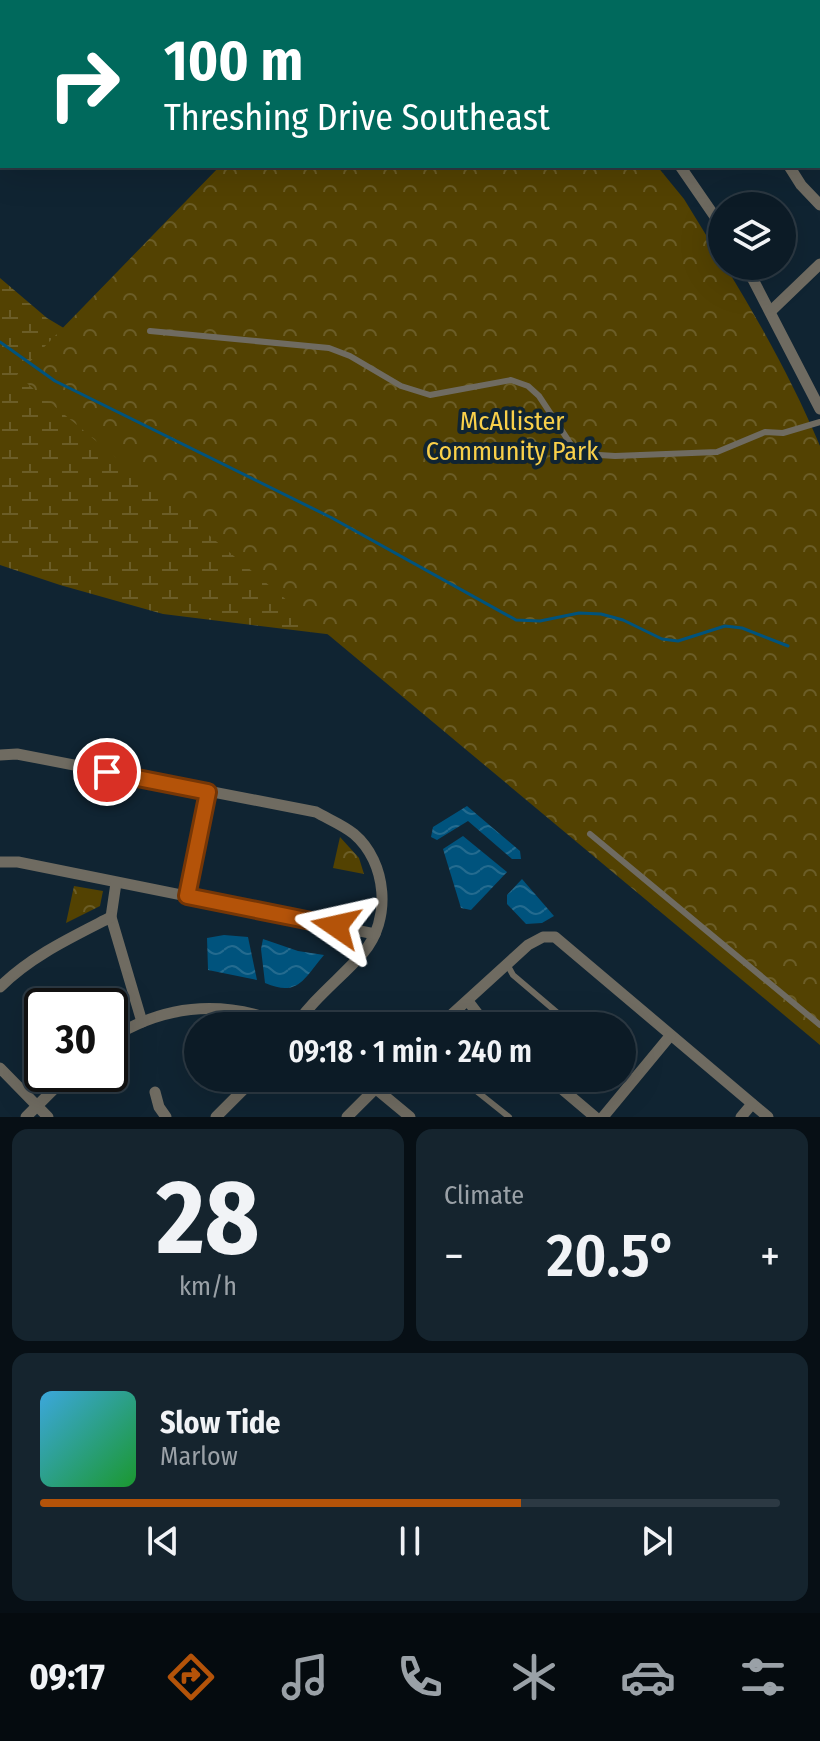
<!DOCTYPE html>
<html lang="en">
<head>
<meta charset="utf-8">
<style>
  body { margin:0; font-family:"Fira Sans Condensed",sans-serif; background:#15242e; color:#f1f3f6; height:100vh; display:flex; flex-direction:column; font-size:30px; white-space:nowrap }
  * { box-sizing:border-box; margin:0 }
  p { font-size:26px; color:#9aa1a7 }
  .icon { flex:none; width:44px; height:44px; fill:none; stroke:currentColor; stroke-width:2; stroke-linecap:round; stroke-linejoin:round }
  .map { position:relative; height:1117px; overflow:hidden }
  .drawer { display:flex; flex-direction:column; gap:12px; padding:12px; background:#070f15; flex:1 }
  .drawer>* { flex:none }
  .hud { position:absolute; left:0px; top:0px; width:820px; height:168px; box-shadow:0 8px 32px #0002,0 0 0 2px #2c3943; background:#00695c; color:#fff; overflow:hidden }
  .tools { position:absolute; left:708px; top:192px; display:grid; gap:16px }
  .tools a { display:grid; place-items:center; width:88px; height:88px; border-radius:50%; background:#0c1b26; box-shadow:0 8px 32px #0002,0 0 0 2px #2c3943; font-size:40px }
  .speed { position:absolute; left:24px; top:988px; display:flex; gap:16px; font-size:40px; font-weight:700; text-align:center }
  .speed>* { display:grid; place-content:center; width:104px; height:104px; border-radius:50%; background:#0c1b26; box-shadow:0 8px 32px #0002,0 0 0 2px #2c3943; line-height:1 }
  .speed .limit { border:4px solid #111; border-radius:12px; background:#fff; color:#111 }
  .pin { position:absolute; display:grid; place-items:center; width:68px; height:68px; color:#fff; margin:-34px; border:4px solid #fff; border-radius:50%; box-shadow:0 2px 8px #0007 }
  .me { position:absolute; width:88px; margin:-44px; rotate:281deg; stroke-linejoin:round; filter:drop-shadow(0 0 6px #0008) }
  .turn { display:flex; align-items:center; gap:28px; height:168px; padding:0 32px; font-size:36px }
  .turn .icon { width:104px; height:104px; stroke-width:2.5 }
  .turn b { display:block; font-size:56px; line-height:68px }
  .big { font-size:60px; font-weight:600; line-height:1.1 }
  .drawer .tile { flex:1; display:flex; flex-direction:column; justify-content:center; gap:12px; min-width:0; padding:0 28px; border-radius:16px; background:#15242e }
  .drawer .dial { align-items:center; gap:0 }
  .dial b { font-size:104px; line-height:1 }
  .song { display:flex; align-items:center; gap:24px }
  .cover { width:96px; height:96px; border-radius:12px; background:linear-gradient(135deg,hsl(200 70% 55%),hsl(130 70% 35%)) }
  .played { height:8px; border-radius:4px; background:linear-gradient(90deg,#b45309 65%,#2c3943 65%) }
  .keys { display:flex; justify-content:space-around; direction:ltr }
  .heat { display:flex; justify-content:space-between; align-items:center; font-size:44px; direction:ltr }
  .drawer .tiles { flex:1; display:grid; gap:12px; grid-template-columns:1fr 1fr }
  .tile:last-child { grid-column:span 2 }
  .trip { position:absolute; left:184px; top:1012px; width:452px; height:80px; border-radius:40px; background:#0c1b26; box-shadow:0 8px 32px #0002,0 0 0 2px #2c3943; font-weight:600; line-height:80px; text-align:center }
  .menu { display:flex; height:128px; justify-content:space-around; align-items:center; background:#050b0f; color:#9aa1a7 }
  .menu .icon { width:56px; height:56px }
  .menu .selected { color:#b45309 }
  .menu b { font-size:36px; color:#f1f3f6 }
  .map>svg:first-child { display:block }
  .wetland { fill:url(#wetland-marsh) }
  .park { fill:url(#park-crowns) }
  .water { fill:url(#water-waves) }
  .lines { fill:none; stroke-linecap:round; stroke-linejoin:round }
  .stream { stroke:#00537d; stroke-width:3 }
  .service { stroke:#6f6b61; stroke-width:6 }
  .minor { stroke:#6f6b61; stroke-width:11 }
  .route-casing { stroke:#753606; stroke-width:20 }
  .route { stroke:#b45309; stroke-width:14 }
  .labels { text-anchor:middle; stroke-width:8; stroke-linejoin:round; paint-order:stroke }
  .park-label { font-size:26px; fill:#f9d04a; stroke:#102432 }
</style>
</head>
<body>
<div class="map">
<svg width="820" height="1117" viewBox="0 0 820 1117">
  <defs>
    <pattern id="wetland-marsh" width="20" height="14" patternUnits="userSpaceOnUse" patternTransform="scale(2)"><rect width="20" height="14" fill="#534202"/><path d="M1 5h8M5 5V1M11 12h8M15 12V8" fill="none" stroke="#6b5d27"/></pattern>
    <pattern id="park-crowns" width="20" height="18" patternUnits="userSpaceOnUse" patternTransform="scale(2)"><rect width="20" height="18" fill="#534202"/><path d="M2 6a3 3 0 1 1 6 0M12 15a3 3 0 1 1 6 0" fill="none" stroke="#6b5d27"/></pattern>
    <pattern id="water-waves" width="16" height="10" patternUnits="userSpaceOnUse" patternTransform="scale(2)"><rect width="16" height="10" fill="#00537d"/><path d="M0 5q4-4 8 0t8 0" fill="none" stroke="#246b8f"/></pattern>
  </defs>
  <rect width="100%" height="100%" fill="#102432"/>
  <!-- wetland -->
  <path class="wetland" d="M0,278l47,40 77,46 235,274 -196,-24 -103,-29 -60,-20z"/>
  <!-- park -->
  <g class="park">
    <path d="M220,166h437l27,33 38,62v5h3c36,58 69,118 95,180v599l-803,-670z"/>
    <path d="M340,837l19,21 5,16 -31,-6z"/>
    <path d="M74,886l29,5 -3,15 -34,17z"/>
  </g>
  <!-- water -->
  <g class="water">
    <path d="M467,806l53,45 1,8h-9l-44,-38 -31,19 -6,-3 2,-10z"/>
    <path d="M463,836l44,36 -36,38 -10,-2 -18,-59z"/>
    <path d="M522,879l32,37 -12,7 -16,1 -19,-20v-9z"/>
    <path d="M224,935l24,2 9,43 -49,-10 -1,-32z"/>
    <path d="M263,939l35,12 26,4c-21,25 -26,42 -59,28l-4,-34z"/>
  </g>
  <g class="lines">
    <!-- stream -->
    <path class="stream" d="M0,342l55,39 277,137 184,102 24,1 39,-8 22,1 22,6 39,19 16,2 47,-15 17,2 46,18"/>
    <!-- service -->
    <g class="service">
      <path d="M150,331l179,17 21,8 51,30 29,9 81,-15 17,6 11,10 33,50 12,8 31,2 102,-4 48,-20 18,1 37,-11"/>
      <path d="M590,834l230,191"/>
      <path d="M508,966l5,9 60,51"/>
      <path d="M622,1068l12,10"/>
      <path d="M460,1078l49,39"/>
    </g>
    <!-- minor -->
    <g class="minor">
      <path d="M504,0l3,2"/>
      <path d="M781,0l5,2"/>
      <path d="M818,15l2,1"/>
      <path d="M680,166l42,61"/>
      <path d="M789,166l12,19 19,20"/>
      <path d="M746,266l74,143"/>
      <path d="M771,311l49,-47"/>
      <path d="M0,755l17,-1 299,58c12,7 27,13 38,22 33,28 38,86 9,119 -22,25 -49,45 -68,73"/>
      <path d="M0,862h18l357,72"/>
      <path d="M116,883l-5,34 31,105"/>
      <path d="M187,896l21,-104"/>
      <path d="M0,987c31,-31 72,-50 111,-70"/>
      <path d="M468,1001l19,25"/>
      <path d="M439,1026l89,-81 15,-8h12l213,180"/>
      <path d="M110,1039c58,-37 118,-39 179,-13"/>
      <path d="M0,1068l48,49"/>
      <path d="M363,1078l47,39"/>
      <path d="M549,1078l46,39"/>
      <path d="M155,1092l4,15 7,10"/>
      <path d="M26,1117l43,-43"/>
      <path d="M216,1117l39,-39"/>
      <path d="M347,1117l39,-39"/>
      <path d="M603,1117l67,-81"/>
      <path d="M741,1117l11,-13"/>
    </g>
  </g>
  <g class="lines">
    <!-- route casing -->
    <g class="route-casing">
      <path id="route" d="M107,772l101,20 -21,104 149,30"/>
    </g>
    <!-- route -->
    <use href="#route" class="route"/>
  </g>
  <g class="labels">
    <!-- park labels -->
    <g class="park-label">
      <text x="512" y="430">McAllister<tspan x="512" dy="30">Community Park</tspan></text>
    </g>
  </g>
</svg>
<div class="tools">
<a><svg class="icon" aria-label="layers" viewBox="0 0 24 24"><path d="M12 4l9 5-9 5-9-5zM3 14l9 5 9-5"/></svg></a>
</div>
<div class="speed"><div class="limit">30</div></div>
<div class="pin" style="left:107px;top:772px;background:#d93025"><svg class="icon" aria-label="arrive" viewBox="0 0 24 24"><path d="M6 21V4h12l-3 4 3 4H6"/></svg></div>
<svg class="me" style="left:336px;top:926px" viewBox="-20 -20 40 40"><path d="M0-17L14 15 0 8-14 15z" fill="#b45309" stroke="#fff" stroke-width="4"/></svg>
<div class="trip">09:18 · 1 min · 240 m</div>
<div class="hud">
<div class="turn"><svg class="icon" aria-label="right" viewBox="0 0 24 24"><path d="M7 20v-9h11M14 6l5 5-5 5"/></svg><div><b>100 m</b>Threshing Drive Southeast</div></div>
</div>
</div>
<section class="drawer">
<div class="tiles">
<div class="tile dial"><b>28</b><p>km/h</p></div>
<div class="tile"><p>Climate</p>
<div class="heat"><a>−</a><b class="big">20.5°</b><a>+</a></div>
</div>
<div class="tile">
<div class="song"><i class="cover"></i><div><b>Slow Tide</b><p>Marlow</p></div></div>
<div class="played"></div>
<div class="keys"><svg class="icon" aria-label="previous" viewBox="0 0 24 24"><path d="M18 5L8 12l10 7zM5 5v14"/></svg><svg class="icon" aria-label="pause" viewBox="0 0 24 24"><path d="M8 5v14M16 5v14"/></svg><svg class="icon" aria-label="next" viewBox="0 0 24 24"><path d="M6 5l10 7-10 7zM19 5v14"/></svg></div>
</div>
</div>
</section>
<nav class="menu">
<b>09:17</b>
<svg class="icon selected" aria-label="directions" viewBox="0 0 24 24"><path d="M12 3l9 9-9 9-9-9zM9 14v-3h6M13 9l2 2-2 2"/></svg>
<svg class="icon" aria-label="music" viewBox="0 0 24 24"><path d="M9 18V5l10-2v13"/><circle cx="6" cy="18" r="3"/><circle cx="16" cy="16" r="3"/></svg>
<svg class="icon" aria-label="phone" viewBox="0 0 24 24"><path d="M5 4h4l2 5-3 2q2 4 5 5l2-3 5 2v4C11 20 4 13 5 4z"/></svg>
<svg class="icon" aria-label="climate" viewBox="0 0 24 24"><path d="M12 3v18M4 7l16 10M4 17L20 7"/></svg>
<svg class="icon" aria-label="car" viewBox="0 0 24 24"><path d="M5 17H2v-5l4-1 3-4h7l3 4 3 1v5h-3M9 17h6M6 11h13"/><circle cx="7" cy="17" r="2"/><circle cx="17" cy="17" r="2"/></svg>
<svg class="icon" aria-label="filters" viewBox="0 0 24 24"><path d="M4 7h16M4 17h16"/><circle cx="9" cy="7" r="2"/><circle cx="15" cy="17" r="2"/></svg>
</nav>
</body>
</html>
